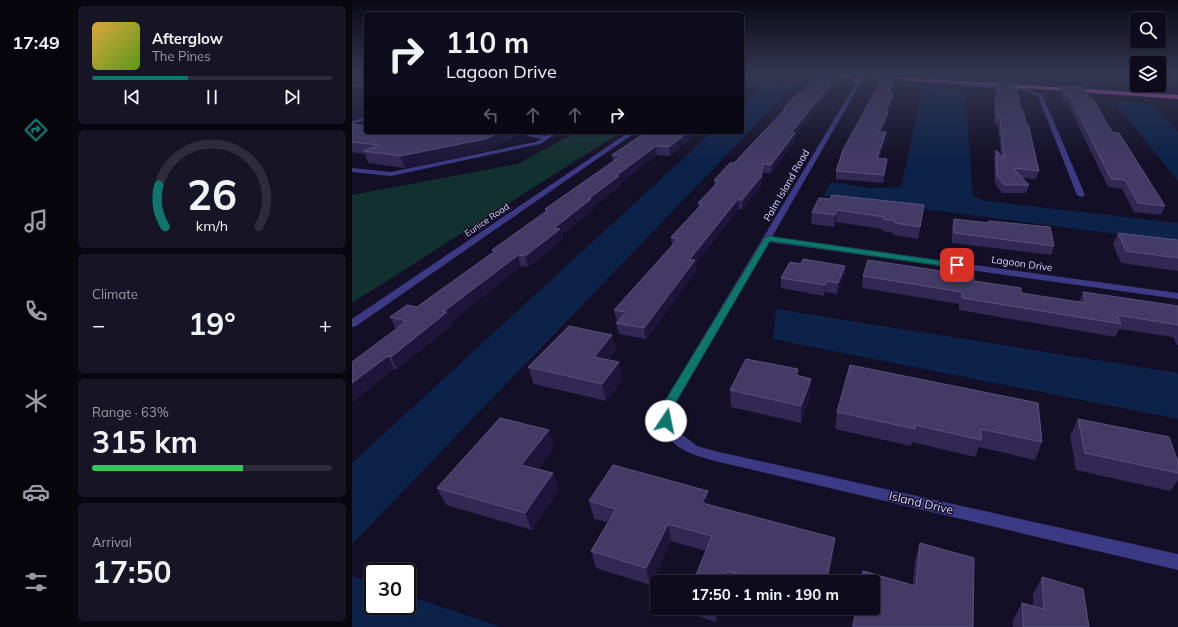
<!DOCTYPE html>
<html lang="en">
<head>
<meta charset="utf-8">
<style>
  body { margin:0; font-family:Mulish,sans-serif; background:#171425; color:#f1f3f6; height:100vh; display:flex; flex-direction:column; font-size:15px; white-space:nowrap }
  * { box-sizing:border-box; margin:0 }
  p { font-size:13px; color:#9b9ba3 }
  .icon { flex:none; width:22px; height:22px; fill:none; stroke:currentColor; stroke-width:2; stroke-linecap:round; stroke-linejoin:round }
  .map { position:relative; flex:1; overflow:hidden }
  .details { display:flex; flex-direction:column; gap:6px; padding:6px; background:#08060f; width:280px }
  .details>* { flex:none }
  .hud { position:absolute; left:12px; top:12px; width:380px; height:122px; border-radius:4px; box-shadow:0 1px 3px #0004,0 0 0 1px #2e2b3b; background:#0e0b1c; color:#f1f3f6; overflow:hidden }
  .fabs { position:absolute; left:778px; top:12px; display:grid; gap:8px }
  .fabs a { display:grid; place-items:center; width:36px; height:36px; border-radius:4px; background:#0e0b1c; box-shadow:0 1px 3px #0004,0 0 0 1px #2e2b3b; font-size:20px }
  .speed { position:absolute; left:12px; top:563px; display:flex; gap:8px; font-size:20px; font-weight:700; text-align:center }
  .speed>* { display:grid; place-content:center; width:52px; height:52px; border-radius:50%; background:#0e0b1c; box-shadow:0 1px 3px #0004,0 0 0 1px #2e2b3b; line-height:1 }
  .speed .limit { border:2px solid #111; border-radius:6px; background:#fff; color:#111 }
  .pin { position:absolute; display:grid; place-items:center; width:34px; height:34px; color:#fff; margin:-17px; border-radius:8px; box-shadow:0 2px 6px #0006 }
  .me { position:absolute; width:44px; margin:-22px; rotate:11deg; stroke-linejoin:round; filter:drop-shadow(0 0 3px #0008) }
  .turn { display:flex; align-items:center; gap:14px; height:84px; padding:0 16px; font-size:18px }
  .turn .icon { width:52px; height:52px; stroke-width:2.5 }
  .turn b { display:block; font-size:28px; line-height:34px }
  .lanes { display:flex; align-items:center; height:38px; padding:0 16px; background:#0003; justify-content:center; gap:20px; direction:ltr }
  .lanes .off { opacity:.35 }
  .big { font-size:30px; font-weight:700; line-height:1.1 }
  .details .card { flex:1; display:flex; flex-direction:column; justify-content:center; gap:6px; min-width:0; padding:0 14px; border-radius:6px; background:#171425 }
  .details .dial { align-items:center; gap:0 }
  .dial svg { height:104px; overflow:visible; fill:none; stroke:#2e2b3b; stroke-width:7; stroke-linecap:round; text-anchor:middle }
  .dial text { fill:#f1f3f6; stroke:none }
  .song { display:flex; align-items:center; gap:12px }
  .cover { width:48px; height:48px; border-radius:6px; background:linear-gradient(135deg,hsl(40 70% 55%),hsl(90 70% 35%)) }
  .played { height:4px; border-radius:2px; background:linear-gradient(90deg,#0f766e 40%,#2e2b3b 40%) }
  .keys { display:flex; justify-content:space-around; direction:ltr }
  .heat { display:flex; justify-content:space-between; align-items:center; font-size:22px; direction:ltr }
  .charge { height:6px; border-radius:3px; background:linear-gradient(90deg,#34c759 63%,#2e2b3b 0) }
  .trip { position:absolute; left:298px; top:575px; width:230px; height:40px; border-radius:4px; background:#0e0b1c; box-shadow:0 1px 3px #0004,0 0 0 1px #2e2b3b; font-weight:700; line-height:40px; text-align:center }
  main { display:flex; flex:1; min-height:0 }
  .dock { display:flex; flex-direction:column; width:72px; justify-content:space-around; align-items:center; background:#06040b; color:#9b9ba3 }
  .dock .icon { width:28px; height:28px }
  .dock .active { color:#0f766e }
  .dock b { font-size:18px; color:#f1f3f6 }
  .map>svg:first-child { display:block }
  .green { fill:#12302f }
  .water { fill:#0c2248 }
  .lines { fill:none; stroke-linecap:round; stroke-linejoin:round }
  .service { fill:#3d3a85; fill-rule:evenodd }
  .minor { fill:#3d3a85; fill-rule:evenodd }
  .trunk { fill:#e055d1; fill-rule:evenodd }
  .wall { fill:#312854 }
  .shaded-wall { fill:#1d163a }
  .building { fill:#433a66; stroke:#5a527e }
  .route { fill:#0f766e; stroke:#0a4d48 }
  .labels { text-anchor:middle; stroke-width:3; stroke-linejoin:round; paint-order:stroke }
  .far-street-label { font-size:9px; fill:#d9d4ff; stroke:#130f26 }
  .street-label { font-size:10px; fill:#d9d4ff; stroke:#130f26 }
  .near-street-label { font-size:12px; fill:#d9d4ff; stroke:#130f26 }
</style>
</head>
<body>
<main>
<nav class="dock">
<b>17:49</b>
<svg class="icon active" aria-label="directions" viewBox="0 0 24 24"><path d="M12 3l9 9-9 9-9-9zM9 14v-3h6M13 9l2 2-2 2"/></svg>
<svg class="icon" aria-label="music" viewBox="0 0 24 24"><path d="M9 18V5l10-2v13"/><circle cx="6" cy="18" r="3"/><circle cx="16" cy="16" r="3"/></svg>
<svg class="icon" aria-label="phone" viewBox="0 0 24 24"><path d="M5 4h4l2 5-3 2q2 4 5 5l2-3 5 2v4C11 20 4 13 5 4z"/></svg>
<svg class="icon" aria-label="climate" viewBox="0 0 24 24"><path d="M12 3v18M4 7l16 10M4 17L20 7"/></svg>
<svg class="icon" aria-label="car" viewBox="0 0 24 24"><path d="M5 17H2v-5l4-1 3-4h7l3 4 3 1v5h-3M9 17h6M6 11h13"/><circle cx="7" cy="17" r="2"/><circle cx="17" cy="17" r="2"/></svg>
<svg class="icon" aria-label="filters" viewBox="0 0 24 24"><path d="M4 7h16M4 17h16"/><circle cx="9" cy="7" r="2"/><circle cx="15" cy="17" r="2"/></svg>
</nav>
<section class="details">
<div class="card">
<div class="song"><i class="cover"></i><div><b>Afterglow</b><p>The Pines</p></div></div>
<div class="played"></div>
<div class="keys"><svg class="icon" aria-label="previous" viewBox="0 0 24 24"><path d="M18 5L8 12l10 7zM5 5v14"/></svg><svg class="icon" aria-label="pause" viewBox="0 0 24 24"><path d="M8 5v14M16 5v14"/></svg><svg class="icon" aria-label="next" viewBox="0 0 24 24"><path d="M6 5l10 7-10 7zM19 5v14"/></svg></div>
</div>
<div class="card dial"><svg viewBox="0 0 100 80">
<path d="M14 69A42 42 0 1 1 86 69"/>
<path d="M14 69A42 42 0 0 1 9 37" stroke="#0f766e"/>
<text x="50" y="56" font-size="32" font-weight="700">26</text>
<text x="50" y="72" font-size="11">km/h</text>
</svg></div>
<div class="card"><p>Climate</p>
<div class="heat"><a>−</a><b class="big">19°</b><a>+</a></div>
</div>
<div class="card"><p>Range · 63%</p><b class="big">315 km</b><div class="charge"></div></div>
<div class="card"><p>Arrival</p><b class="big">17:50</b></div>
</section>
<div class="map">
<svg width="826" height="627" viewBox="0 0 826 627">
  <rect width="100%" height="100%" fill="#130f26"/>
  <!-- green -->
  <path class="green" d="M225,132h44l-269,171v-108l165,-31z"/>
  <!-- water -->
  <g class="water">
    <path d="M430,81l13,3 -443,460v-81l360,-331h30v-27l25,-23z"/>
    <path d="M571,87l42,4 8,105 12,5 193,22v19l-354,-46 7,-14 39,6 31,-1z"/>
    <path d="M767,101l33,3 26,28v49l-63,-78z"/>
    <path d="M424,309l402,64v46l-405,-80z"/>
    <path d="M0,576l21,7v23h34v-11l94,32h-149z"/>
  </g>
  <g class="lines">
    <!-- service -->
    <g class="service">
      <path d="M5,75h5l-10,3v-2z"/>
      <path d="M678,75h4l1,7h-2z"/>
      <path d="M692,75l93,4v2l-91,-5z"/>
      <path d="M823,75h3l-4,9 -15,-1v-2l13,1z"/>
      <path d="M0,84l14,1v2l-14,-1z"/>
      <path d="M14,117v3l-14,4v-3z"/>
      <path d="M170,132l24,4 7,-4h6l-19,12 -149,32 -39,-4v-4l39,4 134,-28 11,-2 6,-3 -14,-3z"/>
    </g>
    <!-- minor -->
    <g class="minor">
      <path d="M509,75h4l-93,162 406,56v6l-409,-57 -97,167v12l3,8 22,17 22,6 459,102v16l-459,-108c-30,-8 -60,-16 -59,-53z"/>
      <path d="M536,76l26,4 109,8 19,6 43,101 -4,2 -4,-2 -39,-99 -16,-6 -108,-8 -27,-4z"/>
      <path d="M277,132h7l-280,194 -4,1v-8z"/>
    </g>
    <!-- trunk -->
    <g class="trunk">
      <path d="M464,75l32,1 13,5 -2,1 -12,-4z"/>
      <path d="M499,75h17l310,20v4l-325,-23z"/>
    </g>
  </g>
  <!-- wall -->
  <g class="wall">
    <path d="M486,75l-1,7 -42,53v6l-24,32h-8l-2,13 -19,23h-3l-44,55 1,7 -50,68 -27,-5 -3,-11 2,-2h-1l-3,-11 58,-64 -1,-9 27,-29v-5l16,-17v-6l20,-17 50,-53v-2l18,-15z"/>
    <path d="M641,75h22l-2,8 -19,-1z"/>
    <path d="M545,81l-6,11 2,1v6l-5,13 -1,7 -6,13 4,8 -6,19h8l-4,24 -47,-4v-8z"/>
    <path d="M644,83l25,27 5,13 13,48 -3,8 -14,-1 7,7 -3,8h-24l-7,-9 -1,-26 2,-8 5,5 -3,-30h-3l-1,-21 2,-6 -1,-9z"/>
    <path d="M709,86l29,13 22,33 53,74 -4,9 -27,-3 -12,-23 -14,-2 -41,-85 -4,-1 -4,-9z"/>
    <path d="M0,124l14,8h155l1,1 -33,17 -84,18 -37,-5 -3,-9 -13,-2z"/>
    <path d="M294,132h52l-28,24 -13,-1 -37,28 1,2 -28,22v3l-31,24 1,5 -35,28 -7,-1 -70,56 1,3 -55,44h-3l-42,33 44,-73 -6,-12 27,-10 76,-55 -1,-2 54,-38 -1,-3 68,-48 -1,-6z"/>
    <path d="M478,199l94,6 -6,34 -25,-4 1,-2 -12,-2v-2l-46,-7 -2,5 -23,-3 1,-12z"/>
    <path d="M602,219l34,4 1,-2 65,25 -3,9 -99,-12v-15z"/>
    <path d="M766,233l60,7v31l-57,-8 -8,-19z"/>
    <path d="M449,264l44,2 -1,10 -7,18 -12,-2 -1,4 -43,-8v-10z"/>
    <path d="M511,276l111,5 47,12 58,9 4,-10 95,14v39h-1l-4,-8 -54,-8 -4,8 -156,-27v-6l-97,-16z"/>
    <path d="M260,335l4,16 -8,9 15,19 -17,22 -72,-17 -6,-17z"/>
    <path d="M498,365l192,77 -7,18 -56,-13 -4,10 -63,-15 -1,4 -76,-17 2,-17z"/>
    <path d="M446,369v7l13,3 -1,16 -9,28 -70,-16 -1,-17z"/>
    <path d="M726,419l100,43v18l-8,11 -94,-21 -6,-34z"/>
    <path d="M202,447l-16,22 15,4 6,17 -27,40 -86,-25 -9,-17z"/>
    <path d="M237,501l120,3 124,51 -5,27h-135l13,-31 -35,-10 -21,44 -54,-17 -5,-17 17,-29 -14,-3z"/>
    <path d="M568,543l53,84h-121l4,-19 57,-23 2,-24z"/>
    <path d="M690,577l47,50h-76v-7l9,-17 11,3v-12z"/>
    <path d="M337,608h32l-5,14 -27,-9z"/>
    <path d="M442,608h28l-2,8z"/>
  </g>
  <!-- shaded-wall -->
  <g class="shaded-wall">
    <path d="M399,75h8l-17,14v-7z"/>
    <path d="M486,75l-1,7 -42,53v6l-24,32v-8l20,-32z"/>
    <path d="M545,75v6l-9,18 1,-7z"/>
    <path d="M541,93v6l-5,13 -1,7 -9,20 1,-7z"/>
    <path d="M148,132h21l1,1 -33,17 -84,18 -5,-12z"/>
    <path d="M336,132h10l-28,24 -1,-9z"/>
    <path d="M534,132l-1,8 -9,26 1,-8z"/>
    <path d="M304,146l1,9 -37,28 1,2 -28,22v3l-31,24 1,5 -35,28 -3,-11 29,-28 63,-53z"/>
    <path d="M411,164v9l-2,13 -19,23v-9z"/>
    <path d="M386,199l1,10 -44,55 1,7 -50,68 -2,-11 45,-68z"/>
    <path d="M485,210l-1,12 -2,5 1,-12z"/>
    <path d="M166,255l3,11 -70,56 1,3 -55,44 -6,-12 52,-45z"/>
    <path d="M493,266l-1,10 -7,18 1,-11z"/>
    <path d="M474,281l-1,11 -1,4 1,-11z"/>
    <path d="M260,335l4,16 -18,22 -4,-16z"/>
    <path d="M36,356l6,13 -42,33v-19z"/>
    <path d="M267,362l4,17 -17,22 -4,-17z"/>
    <path d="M446,369l-1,16 -1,-10z"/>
    <path d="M459,379l-1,16 -9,28v-17z"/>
    <path d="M197,430l5,17 -26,35 -7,-17z"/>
    <path d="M201,473l6,17 -27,40 -7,-17z"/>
    <path d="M356,491l1,17 -7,-5z"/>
    <path d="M316,524l3,17 -21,44 -4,-17z"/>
    <path d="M483,538l-2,17 -5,27h-2z"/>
    <path d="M375,571l1,11h-5z"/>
    <path d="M362,608h7l-5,14z"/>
  </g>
  <!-- building -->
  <g class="building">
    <path d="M390,75h9l-9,7z"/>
    <path d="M467,75h19l-47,58h4l-24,32 -8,-1 -2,13 -19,23 -4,-1 -49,61h6l-51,68 -28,-5 10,-11 -12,-2 64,-71 -7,-2 31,-33 -4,-1 21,-22 -5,-1 16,-17h4l52,-55h-2l14,-15h4z"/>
    <path d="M532,75h13l-8,17 4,1 -7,19h2l-9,20h7l-9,26 10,1 -3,16 -48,-4 7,-21z"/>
    <path d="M644,83l20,2 5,25h2l3,13 2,1 11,47 -26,-3 16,17h-24l-8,-9 -1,-26 8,9 -4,-41h-3l-2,-20h3z"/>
    <path d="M709,86l22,1 7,12h3l19,33 7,1 46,73 -27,-3 -13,-23 -14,-1 -42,-84h-4z"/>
    <path d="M0,124l14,2v6h54l6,1 -1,-1h75l-15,7 -85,17 -36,-5 15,-6 -27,-3z"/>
    <path d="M294,132h42l-19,15 -13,-1 -39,29 2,1 -31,23h3l-37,29 6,1 -35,27 -7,-1 -75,57h4l-56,45 -3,-1 -36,27v-21l55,-41 -17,-4 17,-12 10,2 78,-56 -3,-1 56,-40 -3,-1 76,-53 -9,-1z"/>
    <path d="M480,195l92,10 -4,22 -25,-4 1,-2 -13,-2 1,-2 -47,-7 -2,5 -23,-3 7,-14 11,1z"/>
    <path d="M602,219l35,4v-2l61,6 4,19 -100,-13z"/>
    <path d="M766,233l60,7v18l-52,-7z"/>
    <path d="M451,259l42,7 -7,17 -12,-2 -1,4 -44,-7 9,-16 11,2z"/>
    <path d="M516,260l106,16v5l47,7v5l65,10 -3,-11 95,14v19l-61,-10 4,9 -159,-26v-6l-99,-16z"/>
    <path d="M217,326l43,9 -18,22 25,5 -17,22 -74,-17z"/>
    <path d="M394,359l52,10 -2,6 15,4 -10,27 -71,-16z"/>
    <path d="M498,365l188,38 4,39 -61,-13v11l-66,-15v4l-78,-17z"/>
    <path d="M148,418l49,12 -28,35 32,8 -28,40 -88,-25z"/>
    <path d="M726,419l91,18 9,25v11l-93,-20z"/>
    <path d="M261,465l95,26 -6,12 133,35 -9,44h-63l-36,-11 -4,11h-30l19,-46 -44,-12 -22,44 -55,-17 25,-42 -27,-8z"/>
    <path d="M568,543l54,15 -1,69h-120l3,-19h17v-26h-12l2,-11 53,15z"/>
    <path d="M690,577l41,12 6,38h-66l-1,-24 22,6z"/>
  </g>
  <!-- sky -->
  <linearGradient id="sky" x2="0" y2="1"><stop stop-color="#0a0815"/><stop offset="0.46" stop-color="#333752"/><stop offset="1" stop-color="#333752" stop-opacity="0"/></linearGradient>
  <rect width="826" height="162" fill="url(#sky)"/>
  <!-- route -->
  <path class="route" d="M416,236l189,27 4,2 -4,3 -187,-27 -98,168v12l-2,3 -4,2 -4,-2 -2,-3v-12l104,-170z"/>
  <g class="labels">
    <!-- far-street labels -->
    <g class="far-street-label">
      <text transform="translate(135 220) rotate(-34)" y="3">Eunice Road</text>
    </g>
    <!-- street labels -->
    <g class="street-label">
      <text transform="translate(434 185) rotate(-60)" y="4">Palm Island Road</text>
      <text transform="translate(670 263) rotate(8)" y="4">Lagoon Drive</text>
    </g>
    <!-- near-street labels -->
    <g class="near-street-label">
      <text transform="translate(569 503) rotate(13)" y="4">Island Drive</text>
    </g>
  </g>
</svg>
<div class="fabs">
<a><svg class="icon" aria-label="search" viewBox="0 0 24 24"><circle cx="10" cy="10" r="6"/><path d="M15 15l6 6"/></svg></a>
<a><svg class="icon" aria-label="layers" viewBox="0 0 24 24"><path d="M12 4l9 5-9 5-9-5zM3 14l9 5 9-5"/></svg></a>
</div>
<div class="speed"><div class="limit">30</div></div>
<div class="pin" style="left:605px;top:265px;background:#d93025"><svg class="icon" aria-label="arrive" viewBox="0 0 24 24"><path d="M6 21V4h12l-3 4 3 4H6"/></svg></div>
<svg class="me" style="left:314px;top:421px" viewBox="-20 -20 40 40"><circle r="19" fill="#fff"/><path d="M0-13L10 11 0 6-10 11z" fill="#0f766e"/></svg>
<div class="trip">17:50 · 1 min · 190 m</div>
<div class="hud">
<div class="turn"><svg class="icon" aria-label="right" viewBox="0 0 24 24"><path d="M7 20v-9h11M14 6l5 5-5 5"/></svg><div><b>110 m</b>Lagoon Drive</div></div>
<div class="lanes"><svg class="icon off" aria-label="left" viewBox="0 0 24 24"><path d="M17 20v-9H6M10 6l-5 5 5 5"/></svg><svg class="icon off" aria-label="ahead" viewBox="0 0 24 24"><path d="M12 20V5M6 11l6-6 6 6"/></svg><svg class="icon off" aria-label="ahead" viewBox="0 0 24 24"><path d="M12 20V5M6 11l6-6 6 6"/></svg><svg class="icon" aria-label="right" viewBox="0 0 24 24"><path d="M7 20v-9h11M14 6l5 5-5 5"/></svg></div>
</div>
</div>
</main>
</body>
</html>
